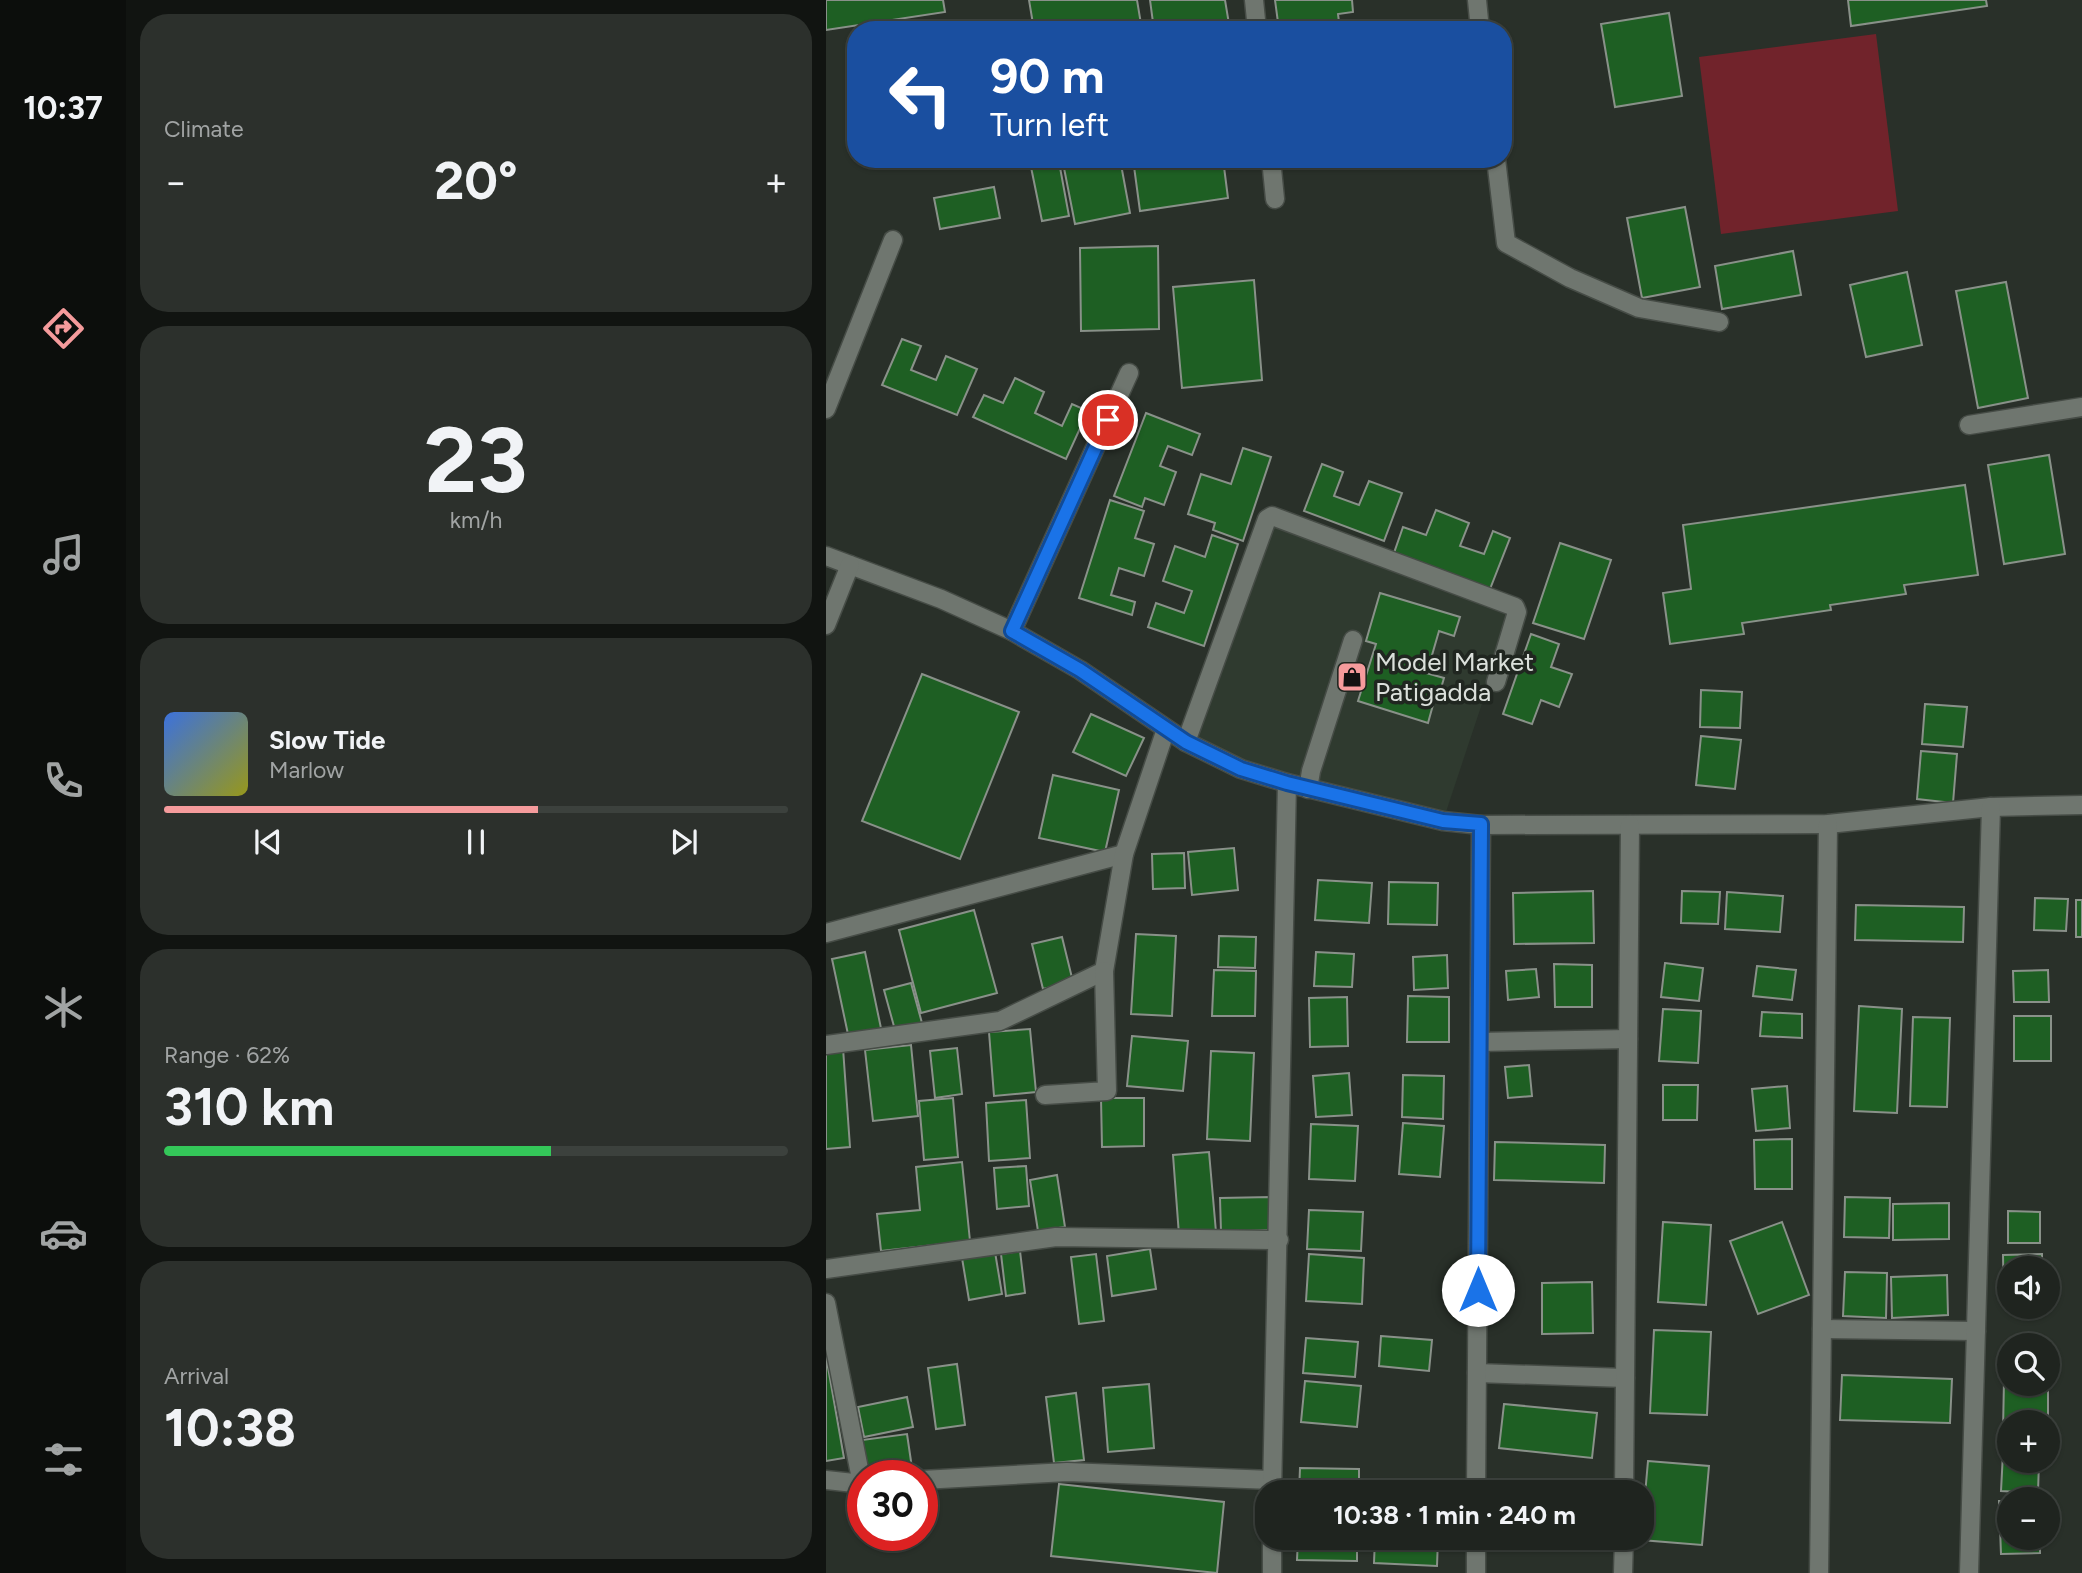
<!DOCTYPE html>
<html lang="en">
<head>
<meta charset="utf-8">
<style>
  body { margin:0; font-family:Figtree,sans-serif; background:#2c302c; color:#f1f3f6; height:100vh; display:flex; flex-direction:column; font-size:26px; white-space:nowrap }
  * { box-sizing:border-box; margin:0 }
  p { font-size:23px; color:#a1a4a4 }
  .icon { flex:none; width:38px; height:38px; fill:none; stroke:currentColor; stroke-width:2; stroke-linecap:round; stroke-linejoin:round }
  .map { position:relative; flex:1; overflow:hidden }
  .drawer { display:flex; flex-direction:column; gap:14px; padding:14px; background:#111411; width:700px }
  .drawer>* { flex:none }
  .top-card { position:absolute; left:21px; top:21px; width:665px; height:147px; border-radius:28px; box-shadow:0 2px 5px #0004,0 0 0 2px #3c413d; background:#1a4fa0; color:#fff; overflow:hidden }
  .fabs { position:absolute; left:1171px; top:1256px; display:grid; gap:14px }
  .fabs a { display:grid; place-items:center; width:63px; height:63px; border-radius:50%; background:#1f241f; box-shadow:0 2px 5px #0004,0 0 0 2px #3c413d; font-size:35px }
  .speed { position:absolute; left:21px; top:1460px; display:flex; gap:14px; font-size:35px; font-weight:700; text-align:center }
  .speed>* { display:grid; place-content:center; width:91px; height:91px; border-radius:50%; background:#1f241f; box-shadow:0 2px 5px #0004,0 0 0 2px #3c413d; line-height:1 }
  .speed .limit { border:10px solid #d22; background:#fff; color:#111 }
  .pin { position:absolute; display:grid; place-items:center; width:60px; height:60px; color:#fff; margin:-30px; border:4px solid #fff; border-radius:50%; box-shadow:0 2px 7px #0007 }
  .me { position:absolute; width:77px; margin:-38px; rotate:0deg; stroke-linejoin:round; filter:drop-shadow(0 0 5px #0008) }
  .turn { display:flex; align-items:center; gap:24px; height:147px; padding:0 28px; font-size:32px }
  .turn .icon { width:91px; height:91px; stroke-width:2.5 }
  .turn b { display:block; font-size:49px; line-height:60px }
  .big { font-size:52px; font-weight:700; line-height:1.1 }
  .drawer .tile { flex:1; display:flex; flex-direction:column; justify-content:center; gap:10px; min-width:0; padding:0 24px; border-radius:28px; background:#2c302c }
  .drawer .dial { align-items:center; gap:0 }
  .dial b { font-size:91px; line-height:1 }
  .song { display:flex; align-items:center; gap:21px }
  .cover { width:84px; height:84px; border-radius:10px; background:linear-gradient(135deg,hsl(220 70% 55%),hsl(60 70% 35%)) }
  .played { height:7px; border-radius:4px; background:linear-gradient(90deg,#f59b9c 60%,#3c413d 60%) }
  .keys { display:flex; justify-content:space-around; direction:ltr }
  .heat { display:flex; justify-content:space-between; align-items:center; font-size:38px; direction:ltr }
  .charge { height:10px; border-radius:5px; background:linear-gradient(90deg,#34c759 62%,#3c413d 0) }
  .trip { position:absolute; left:429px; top:1480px; width:399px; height:70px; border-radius:28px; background:#1f241f; box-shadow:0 2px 5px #0004,0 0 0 2px #3c413d; font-weight:700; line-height:70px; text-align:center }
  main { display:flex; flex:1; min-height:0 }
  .tabs { display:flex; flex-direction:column; width:126px; justify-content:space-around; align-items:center; background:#0c0e0c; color:#a1a4a4 }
  .tabs .icon { width:49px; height:49px }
  .tabs .current { color:#f59b9c }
  .tabs b { font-size:32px; color:#f1f3f6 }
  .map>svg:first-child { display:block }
  .built { fill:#2f3a2f }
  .green { fill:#71232b }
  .building { fill:#1e5f23; stroke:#899189; stroke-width:2 }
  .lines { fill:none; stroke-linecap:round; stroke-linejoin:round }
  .minor-casing { stroke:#464c46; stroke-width:21 }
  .minor { stroke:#6f766f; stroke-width:18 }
  .route-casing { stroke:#114b97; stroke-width:18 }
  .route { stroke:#1a73e8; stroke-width:12 }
  .labels { text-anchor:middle; stroke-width:7; stroke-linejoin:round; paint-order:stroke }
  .poi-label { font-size:26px; fill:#dbe0db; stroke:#202620; text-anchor:start }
</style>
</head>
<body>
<main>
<nav class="tabs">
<b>10:37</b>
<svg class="icon current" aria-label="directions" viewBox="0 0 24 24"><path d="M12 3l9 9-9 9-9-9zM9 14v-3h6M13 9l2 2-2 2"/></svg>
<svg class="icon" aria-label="music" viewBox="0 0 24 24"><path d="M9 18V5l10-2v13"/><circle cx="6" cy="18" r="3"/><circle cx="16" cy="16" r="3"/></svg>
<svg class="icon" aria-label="phone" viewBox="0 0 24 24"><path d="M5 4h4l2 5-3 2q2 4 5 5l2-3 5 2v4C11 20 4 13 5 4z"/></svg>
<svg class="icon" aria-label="climate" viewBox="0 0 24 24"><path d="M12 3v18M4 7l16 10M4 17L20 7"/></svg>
<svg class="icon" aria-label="car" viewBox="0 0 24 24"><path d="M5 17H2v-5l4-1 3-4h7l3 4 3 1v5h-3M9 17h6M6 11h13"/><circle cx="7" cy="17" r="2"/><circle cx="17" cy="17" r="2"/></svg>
<svg class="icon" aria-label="filters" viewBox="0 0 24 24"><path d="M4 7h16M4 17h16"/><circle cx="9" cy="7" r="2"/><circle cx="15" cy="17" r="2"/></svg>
</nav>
<section class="drawer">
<div class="tile"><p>Climate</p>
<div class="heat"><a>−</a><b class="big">20°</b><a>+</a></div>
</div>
<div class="tile dial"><b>23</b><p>km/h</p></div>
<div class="tile">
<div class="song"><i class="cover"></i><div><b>Slow Tide</b><p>Marlow</p></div></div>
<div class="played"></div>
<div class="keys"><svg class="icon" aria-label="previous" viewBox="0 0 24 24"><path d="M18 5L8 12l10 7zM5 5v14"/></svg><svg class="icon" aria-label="pause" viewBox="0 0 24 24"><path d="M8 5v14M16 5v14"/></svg><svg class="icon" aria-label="next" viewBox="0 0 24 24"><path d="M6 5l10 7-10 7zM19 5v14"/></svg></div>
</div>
<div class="tile"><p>Range · 62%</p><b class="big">310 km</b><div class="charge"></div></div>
<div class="tile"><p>Arrival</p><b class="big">10:38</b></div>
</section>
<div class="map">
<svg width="1256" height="1573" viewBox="0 0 1256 1573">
  <rect width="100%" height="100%" fill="#293029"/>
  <!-- built -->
  <path class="built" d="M445,519l241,94 -69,208 -156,-38 -98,-41z"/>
  <!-- green -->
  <path class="green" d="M1050,34l22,177 -177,23 -22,-177z"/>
  <!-- building -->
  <g class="building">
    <path d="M0,0h117l2,12 -119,18z"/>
    <path d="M203,0h108l5,30h-108z"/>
    <path d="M324,0h75l5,30h-76z"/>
    <path d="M449,0h77l1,12 -15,2 2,16h-61z"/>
    <path d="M1022,0h138l1,6 -136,20z"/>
    <path d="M843,13l13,83 -67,11 -14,-83z"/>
    <path d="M284,159h10l10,54 -55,11 -11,-56z"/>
    <path d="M307,159h90l5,39 -88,13z"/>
    <path d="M233,162l10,54 -27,5 -11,-54z"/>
    <path d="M168,187l6,31 -60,11 -6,-31z"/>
    <path d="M859,207l15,80 -58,11 -15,-80z"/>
    <path d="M332,246l1,83 -78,2 -1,-83z"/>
    <path d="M967,251l8,44 -79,14 -7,-43z"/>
    <path d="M1081,272l15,73 -56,12 -16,-72z"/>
    <path d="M428,280l8,100 -80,8 -9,-101z"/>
    <path d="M1180,282l22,116 -50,10 -22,-117z"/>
    <path d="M76,339l19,7 -10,24 25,10 10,-24 31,13 -20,46 -75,-30z"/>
    <path d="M189,378l29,14 -9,21 27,13 10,-22 16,7 -22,48 -93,-42 11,-22 19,8z"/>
    <path d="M320,413l54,21 -8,21 -24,-9 -8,20 16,6 -12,33 -19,-7 -3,9 -28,-11z"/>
    <path d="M417,448l28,9 -28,84 -30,-11 2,-7 -27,-9 13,-40 30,10z"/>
    <path d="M1223,455l16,99 -61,10 -16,-99z"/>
    <path d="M496,464l21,8 -9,24 25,9 10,-24 33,12 -18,48 -80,-30z"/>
    <path d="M1139,485l13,90 -74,10 2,9 -76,11 1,5 -89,13 2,11 -74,10 -7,-51 28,-4 -8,-64z"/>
    <path d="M284,500l34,11 -9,27 19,6 -10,32 -25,-8 -8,27 24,7 -3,13 -53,-17z"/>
    <path d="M610,510l33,13 -9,23 24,8 9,-23 17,7 -20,51 -96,-36 9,-26 23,8z"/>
    <path d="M386,535l26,9 -34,102 -56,-19 8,-24 28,10 8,-22 -29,-10 12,-35 30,11z"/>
    <path d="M734,543l51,17 -27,79 -51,-16z"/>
    <path d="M554,593l80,24 -6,19 -15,-5 -9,31 -8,-2 -3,11 25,7 -5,17 -3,-1 -8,29 -70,-22 18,-57 -10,-3z"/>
    <path d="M705,634l28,10 -8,23 21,7 -13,33 -18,-7 -9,24 -29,-10z"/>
    <path d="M96,674l97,38 -59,147 -98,-38z"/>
    <path d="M875,690l41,2 -2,36 -40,-1z"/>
    <path d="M1099,704l42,3 -4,40 -41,-3z"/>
    <path d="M265,714l53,24 -18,38 -53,-24z"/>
    <path d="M875,736l40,4 -6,49 -39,-4z"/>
    <path d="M1095,751l36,3 -4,49 -36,-4z"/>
    <path d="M227,775l66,15 -14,62 -66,-14z"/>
    <path d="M408,848l4,42 -46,5 -4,-43z"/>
    <path d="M358,853l1,35 -32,1 -1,-35z"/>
    <path d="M492,880l54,3 -3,40 -54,-3z"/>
    <path d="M563,882l49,1 -1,42 -49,-1z"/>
    <path d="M767,891l1,52 -80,1 -1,-51z"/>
    <path d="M856,891l38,1 -2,32 -37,-1z"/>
    <path d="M901,892l56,4 -3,36 -55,-3z"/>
    <path d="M1209,898l33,1 -2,32 -32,-1z"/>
    <rect x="1250" y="900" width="6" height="37"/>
    <path d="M1030,905l108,2 -1,35 -108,-2z"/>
    <path d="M148,910l23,83 -76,20 -22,-83z"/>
    <path d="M310,934l40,2 -4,80 -41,-2z"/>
    <path d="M393,936l37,1 -1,31 -37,-1z"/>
    <path d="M236,937l11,45 -30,7 -11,-45z"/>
    <path d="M39,952l17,81 -33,6 -17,-80z"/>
    <path d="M490,952l38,2 -2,33 -38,-1z"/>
    <path d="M621,955l1,33 -34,2 -1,-33z"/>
    <path d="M839,963l38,5 -4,33 -38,-4z"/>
    <path d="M728,964l38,1v42h-37z"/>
    <path d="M931,966l39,4 -4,30 -39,-4z"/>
    <path d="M710,969l3,28 -31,3 -2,-29z"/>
    <path d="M388,970l42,1 -1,45h-43z"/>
    <path d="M1222,970l1,32h-35l-1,-31z"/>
    <path d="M85,983l11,40 -27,7 -11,-40z"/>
    <path d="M582,996l41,1v45h-42z"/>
    <path d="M521,997l1,49 -38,1 -1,-49z"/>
    <path d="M1033,1006l43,3 -5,104 -43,-2z"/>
    <path d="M837,1009l38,2 -3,52 -39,-2z"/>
    <path d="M936,1012l40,2v24l-42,-2z"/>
    <rect x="1188" y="1016" width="37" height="45"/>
    <path d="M1087,1017l37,1 -3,89 -37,-1z"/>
    <path d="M204,1029l6,63 -42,4 -5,-64z"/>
    <path d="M306,1036l56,5 -5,50 -56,-5z"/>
    <path d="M85,1045l7,71 -45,5 -8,-71z"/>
    <path d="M17,1048l7,99 -24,2v-100z"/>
    <path d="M131,1048l5,46 -27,4 -5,-47z"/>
    <path d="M385,1051l43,2 -4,88 -43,-2z"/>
    <path d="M703,1065l3,31 -24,2 -3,-31z"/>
    <path d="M523,1073l3,42 -36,2 -3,-41z"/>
    <path d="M577,1075l41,1 -1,43 -41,-2z"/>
    <path d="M837,1085h35l-1,35h-34z"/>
    <path d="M961,1086l3,42 -34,3 -4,-42z"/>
    <path d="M127,1098l5,59 -34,3 -5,-59z"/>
    <path d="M275,1098h43v48l-42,1z"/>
    <path d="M200,1100l4,58 -41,3 -3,-58z"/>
    <path d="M577,1123l41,3 -4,51 -41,-3z"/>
    <path d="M485,1124l47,2 -3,55 -46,-2z"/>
    <path d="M966,1139v50h-37l-1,-49z"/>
    <path d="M669,1142l110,3 -1,38 -110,-3z"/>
    <path d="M383,1152l7,80 -37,3 -6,-80z"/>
    <path d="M136,1162l8,79 -89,10 -4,-37 43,-4 -4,-43z"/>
    <path d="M200,1166l3,40 -32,3 -3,-41z"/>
    <path d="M231,1175l8,52 -27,4 -8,-51z"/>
    <path d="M445,1197l1,33 -51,2 -1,-34z"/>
    <path d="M1019,1197l45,1 -1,40 -45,-1z"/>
    <path d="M1123,1203v36l-56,1v-36z"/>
    <path d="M483,1210l54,2 -2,39 -54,-2z"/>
    <path d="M1182,1211l32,1v31h-32z"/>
    <path d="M837,1222l48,3 -5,80 -48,-3z"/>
    <path d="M956,1222l27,73 -51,19 -28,-73z"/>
    <path d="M324,1249l6,40 -44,7 -5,-40z"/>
    <path d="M194,1251l5,42 -19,3 -5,-42z"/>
    <path d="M169,1252l7,42 -33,6 -7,-42z"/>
    <path d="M270,1254l8,67 -25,3 -8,-67z"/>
    <path d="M483,1254l55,4 -2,46 -56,-3z"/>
    <path d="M1216,1254v15h-33v38h-5l-1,-52z"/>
    <path d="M1019,1272l42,1 -1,45 -43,-2z"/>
    <path d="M1121,1275l1,40 -56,3 -1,-41z"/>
    <path d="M766,1282l1,51 -51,1v-51z"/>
    <path d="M828,1330l57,2 -4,83 -57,-2z"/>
    <path d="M555,1336l51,4 -3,31 -50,-5z"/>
    <path d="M480,1338l52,4 -3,35 -52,-4z"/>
    <path d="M0,1356l18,102 -18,3z"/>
    <path d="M131,1364l8,61 -29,4 -8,-61z"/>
    <path d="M1016,1375l110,4 -2,44 -110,-3z"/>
    <path d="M1178,1380h5v4h39v-3v50v-8h-39v8h-6z"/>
    <path d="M479,1381l56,5 -4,41 -56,-5z"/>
    <path d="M323,1384l5,64 -46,4 -5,-64z"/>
    <path d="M250,1393l8,67 -30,3 -8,-66z"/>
    <path d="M81,1397l6,30 -49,10 -6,-30z"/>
    <path d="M678,1404l93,9 -5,45 -93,-10z"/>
    <path d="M81,1434l5,34 -45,7 -5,-35z"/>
    <path d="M1177,1453l6,1v7h30l-1,32 -37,-2z"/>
    <path d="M822,1461l61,5 -7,79 -61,-5z"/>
    <path d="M474,1468l59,1v24h-60z"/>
    <path d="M233,1484l165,18 -7,71 -166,-17z"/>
    <path d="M1173,1501h10v37h31v15l-39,1z"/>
    <path d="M472,1538h59v23l-60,-1z"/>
    <path d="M549,1538h63l-1,28 -63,-3z"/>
  </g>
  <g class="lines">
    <!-- minor casing -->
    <g class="minor-casing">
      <g id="minor">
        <path d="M428,0l3,30"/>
        <path d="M651,0l3,30"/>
        <path d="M445,159l4,40"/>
        <path d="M670,159l10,84 64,35 69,30 80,14"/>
        <path d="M0,409l67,-169"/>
        <path d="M1143,425l113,-18"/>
        <path d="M0,556l115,43 71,32 68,39 106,72 55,27 46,14 156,38 38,4 347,-1 163,-17 91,-2"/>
        <path d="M0,625l24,-60"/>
        <path d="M186,631l117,-258"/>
        <path d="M360,742l81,-223 5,-3 243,91 2,5 -21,70"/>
        <path d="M482,789l3,-18 42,-131"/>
        <path d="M0,933l298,-79"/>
        <path d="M654,1042l148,-3"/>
        <path d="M0,1045l174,-24 104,-50 20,-117 42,-125"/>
        <path d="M219,1095l62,-4 -3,-120"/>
        <path d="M0,1269l230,-32 223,3"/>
        <path d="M0,1303l36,181"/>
        <path d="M996,1329l154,2"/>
        <path d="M651,1373l148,5"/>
        <path d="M0,1480l37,4"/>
        <path d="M96,1480l145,-8 205,8"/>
        <path d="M446,1493l15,-710"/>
        <path d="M650,1493l5,-668"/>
        <path d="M798,1493l6,-668"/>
        <path d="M446,1538v35"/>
        <path d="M650,1573v-35"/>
        <path d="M797,1573l1,-35"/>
        <path d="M993,1573l9,-749"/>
        <path d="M1143,1573l22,-766"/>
      </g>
    </g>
    <!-- minor -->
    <use href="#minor" class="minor"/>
  </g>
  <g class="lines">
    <!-- route casing -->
    <g class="route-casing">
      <path id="route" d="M282,420l-96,211 68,39 106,72 55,27 46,14 156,38 38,3 -3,466"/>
    </g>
    <!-- route -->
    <use href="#route" class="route"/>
  </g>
  <!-- icons -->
  <defs>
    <g id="shop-square" transform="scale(1.575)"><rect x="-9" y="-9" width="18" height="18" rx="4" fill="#f59b9c" stroke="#202620"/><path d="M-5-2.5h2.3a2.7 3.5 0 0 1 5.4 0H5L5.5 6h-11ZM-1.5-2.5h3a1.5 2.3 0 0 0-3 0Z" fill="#111"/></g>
  </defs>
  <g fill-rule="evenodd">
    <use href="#shop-square" x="526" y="677"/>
  </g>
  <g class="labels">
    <!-- poi labels -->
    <g class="poi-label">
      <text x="549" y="671">Model Market<tspan x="549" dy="30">Patigadda</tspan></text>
    </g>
  </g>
</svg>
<div class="fabs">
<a><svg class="icon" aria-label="sound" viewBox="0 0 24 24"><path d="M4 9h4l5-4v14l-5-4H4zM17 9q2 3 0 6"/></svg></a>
<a><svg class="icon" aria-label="search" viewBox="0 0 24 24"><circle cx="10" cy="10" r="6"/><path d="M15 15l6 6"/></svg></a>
<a>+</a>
<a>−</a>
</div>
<div class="speed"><div class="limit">30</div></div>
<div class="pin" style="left:282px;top:420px;background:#d93025"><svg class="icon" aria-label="arrive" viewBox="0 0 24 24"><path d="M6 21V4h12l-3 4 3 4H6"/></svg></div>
<svg class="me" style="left:652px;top:1290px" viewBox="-20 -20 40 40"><circle r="19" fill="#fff"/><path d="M0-13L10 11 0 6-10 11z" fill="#1a73e8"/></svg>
<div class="trip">10:38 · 1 min · 240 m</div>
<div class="top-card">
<div class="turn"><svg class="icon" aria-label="left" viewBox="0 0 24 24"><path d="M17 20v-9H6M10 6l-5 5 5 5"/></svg><div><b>90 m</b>Turn left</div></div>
</div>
</div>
</main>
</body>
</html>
